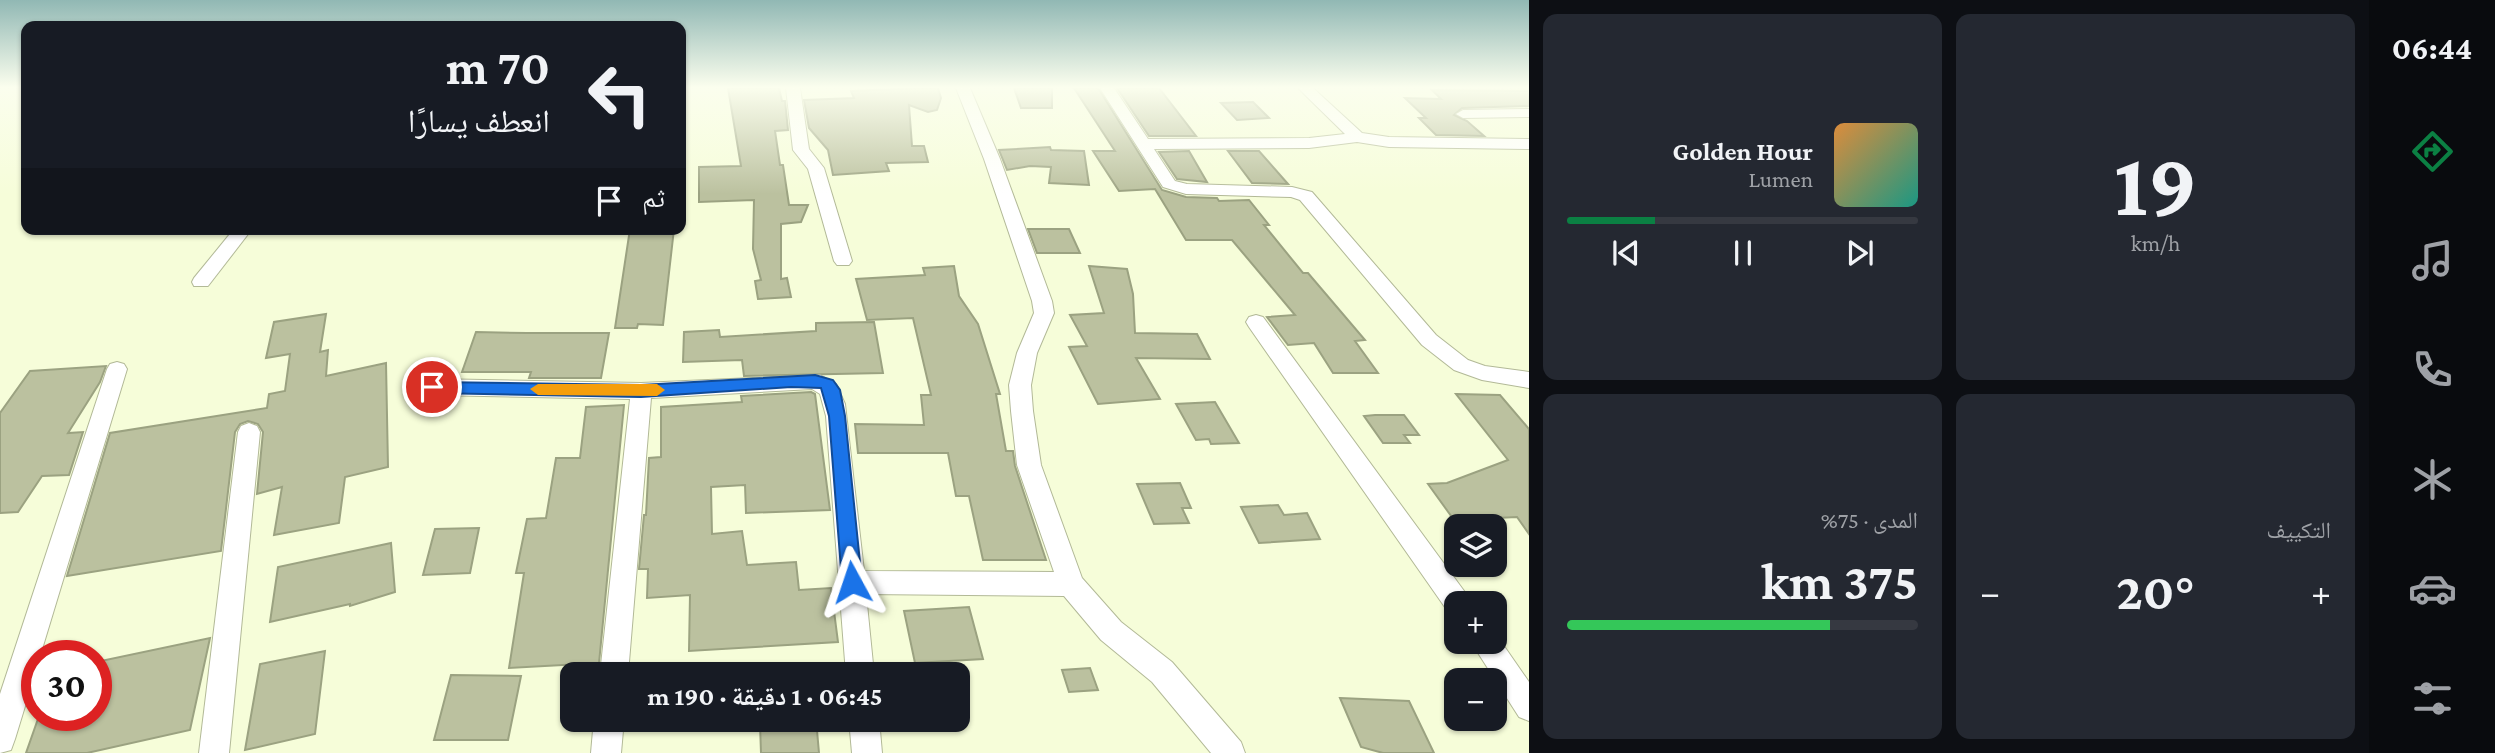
<!DOCTYPE html>
<html lang="ar">
<head>
<meta charset="utf-8">
<style>
  body { margin:0; font-family:"Crimson Pro","Noto Naskh Arabic",serif; background:#242831; color:#f1f3f6; direction:rtl; height:100vh; display:flex; flex-direction:column; font-size:26px; white-space:nowrap }
  * { box-sizing:border-box; margin:0 }
  p { font-size:23px; color:#9ea1a6 }
  .icon { flex:none; width:38px; height:38px; fill:none; stroke:currentColor; stroke-width:2; stroke-linecap:round; stroke-linejoin:round }
  .map { position:relative; flex:1; overflow:hidden; direction:ltr }
  .panel { display:flex; flex-direction:column; gap:14px; padding:14px; background:#0d0f14; width:840px }
  .panel>* { flex:none }
  .top-card { position:absolute; left:21px; top:21px; width:665px; height:214px; border-radius:14px; box-shadow:0 2px 5px #0004; direction:rtl; background:#171b24; color:#f1f3f6; overflow:hidden }
  .tools { position:absolute; left:1444px; top:514px; display:grid; gap:14px }
  .tools a { display:grid; place-items:center; width:63px; height:63px; border-radius:14px; background:#171b24; box-shadow:0 2px 5px #0004; font-size:35px }
  .speed { position:absolute; left:21px; top:640px; display:flex; gap:14px; font-size:35px; font-weight:700; text-align:center }
  .speed>* { display:grid; place-content:center; width:91px; height:91px; border-radius:50%; background:#171b24; box-shadow:0 2px 5px #0004; line-height:1 }
  .speed .limit { border:10px solid #d22; background:#fff; color:#111 }
  .pin { position:absolute; display:grid; place-items:center; width:60px; height:60px; color:#fff; margin:-30px; border:4px solid #fff; border-radius:50%; box-shadow:0 2px 7px #0007 }
  .me { position:absolute; width:77px; margin:-38px; rotate:355deg; stroke-linejoin:round; filter:drop-shadow(0 0 5px #0008) }
  .turn { display:flex; align-items:center; gap:24px; height:147px; padding:0 21px; font-size:32px }
  .turn .icon { width:91px; height:91px; stroke-width:2.5 }
  .turn b { display:block; font-size:49px; line-height:60px }
  .then { display:flex; align-items:center; height:66px; padding:0 21px; background:#0003; gap:14px; font-size:26px }
  .big { font-size:52px; font-weight:700; line-height:1.1 }
  .panel .widget { flex:1; display:flex; flex-direction:column; justify-content:center; gap:10px; min-width:0; padding:0 24px; border-radius:14px; background:#242831 }
  .panel .dial { align-items:center; gap:0 }
  .dial b { font-size:91px; line-height:1 }
  .song { display:flex; align-items:center; gap:21px }
  .cover { width:84px; height:84px; border-radius:10px; background:linear-gradient(135deg,hsl(30 70% 55%),hsl(170 70% 35%)) }
  .played { height:7px; border-radius:4px; background:linear-gradient(90deg,#0b8043 25%,#363941 25%) }
  .keys { display:flex; justify-content:space-around; direction:ltr }
  .heat { display:flex; justify-content:space-between; align-items:center; font-size:38px; direction:ltr }
  .charge { height:10px; border-radius:5px; background:linear-gradient(90deg,#34c759 75%,#363941 0) }
  .panel .tiles { flex:1; display:grid; gap:14px; grid-template-columns:repeat(2,1fr) }
  .trip { position:absolute; left:560px; top:662px; width:410px; height:70px; border-radius:14px; background:#171b24; box-shadow:0 2px 5px #0004; font-weight:700; line-height:70px; text-align:center; direction:rtl }
  main { display:flex; flex:1; min-height:0 }
  .dock { display:flex; flex-direction:column; width:126px; justify-content:space-around; align-items:center; background:#090b0e; color:#9ea1a6 }
  .dock .icon { width:49px; height:49px }
  .dock .active { color:#0b8043 }
  .dock b { font-size:32px; color:#f1f3f6 }
  .map>svg:first-child { display:block }
  .building { fill:#bbc19f; stroke:#9ba281; stroke-width:2 }
  .lines { fill:none; stroke-linecap:round; stroke-linejoin:round }
  .minor-casing { stroke:#b2b997; stroke-width:2 }
  .minor { fill:#fff; fill-rule:evenodd }
  .route { fill:#1a73e8; stroke:#114b97; stroke-width:2 }
  .slow { fill:#f59e0b }
</style>
</head>
<body>
<main>
<nav class="dock">
<b>06:44</b>
<svg class="icon active" aria-label="directions" viewBox="0 0 24 24"><path d="M12 3l9 9-9 9-9-9zM9 14v-3h6M13 9l2 2-2 2"/></svg>
<svg class="icon" aria-label="music" viewBox="0 0 24 24"><path d="M9 18V5l10-2v13"/><circle cx="6" cy="18" r="3"/><circle cx="16" cy="16" r="3"/></svg>
<svg class="icon" aria-label="phone" viewBox="0 0 24 24"><path d="M5 4h4l2 5-3 2q2 4 5 5l2-3 5 2v4C11 20 4 13 5 4z"/></svg>
<svg class="icon" aria-label="climate" viewBox="0 0 24 24"><path d="M12 3v18M4 7l16 10M4 17L20 7"/></svg>
<svg class="icon" aria-label="car" viewBox="0 0 24 24"><path d="M5 17H2v-5l4-1 3-4h7l3 4 3 1v5h-3M9 17h6M6 11h13"/><circle cx="7" cy="17" r="2"/><circle cx="17" cy="17" r="2"/></svg>
<svg class="icon" aria-label="filters" viewBox="0 0 24 24"><path d="M4 7h16M4 17h16"/><circle cx="9" cy="7" r="2"/><circle cx="15" cy="17" r="2"/></svg>
</nav>
<section class="panel">
<div class="tiles">
<div class="widget dial"><b>19</b><p>km/h</p></div>
<div class="widget">
<div class="song"><i class="cover"></i><div><b>Golden Hour</b><p>Lumen</p></div></div>
<div class="played"></div>
<div class="keys"><svg class="icon" aria-label="previous" viewBox="0 0 24 24"><path d="M18 5L8 12l10 7zM5 5v14"/></svg><svg class="icon" aria-label="pause" viewBox="0 0 24 24"><path d="M8 5v14M16 5v14"/></svg><svg class="icon" aria-label="next" viewBox="0 0 24 24"><path d="M6 5l10 7-10 7zM19 5v14"/></svg></div>
</div>
<div class="widget"><p>التكييف</p>
<div class="heat"><a>−</a><b class="big">20°</b><a>+</a></div>
</div>
<div class="widget"><p>المدى · 75%</p><b class="big">375 km</b><div class="charge"></div></div>
</div>
</section>
<div class="map">
<svg width="1529" height="753" viewBox="0 0 1529 753">
  <rect width="100%" height="100%" fill="#f6fdd9"/>
  <!-- building -->
  <g class="building">
    <path d="M728,88h51l3,13h3l3,29 -13,1 5,34h3l6,40h19l-7,17 -20,2v55l6,-1 4,19 -33,2 -3,-18 6,-1 -8,-31 1,-49 -55,2v-35l42,-1z"/>
    <path d="M918,88h20l3,10 -4,12 -9,2 -19,-7 3,41h12l4,16 -42,1 3,8 -56,4 -5,-25 -19,-22 -5,-28 50,-2 -3,-7z"/>
    <path d="M1014,88h38v20h-31z"/>
    <path d="M1074,88h24l64,102 24,7 31,1 2,3 30,-1 20,25h-5l39,48h5l57,67 -10,1 23,32h-45l-19,-30 -26,2 -21,-28 28,-2 -63,-75h-46l-31,-51 -36,2 -26,-40h22z"/>
    <path d="M1117,88h42l37,48h-47z"/>
    <path d="M1432,90l97,1v15l-67,2 -8,7 13,6 17,15 -48,-1 -17,-17h7l-21,-20 36,1z"/>
    <path d="M1253,102l16,16 -32,2 -16,-17z"/>
    <path d="M1050,147l1,3 33,1 5,34 -40,-2 2,-16 -21,-1 -23,4 -8,-20z"/>
    <path d="M1189,151l18,31 -30,-3 -18,-27z"/>
    <path d="M1228,151h31l29,33 -36,-1z"/>
    <path d="M630,229h44l-11,96 -25,-1 -1,4h-22z"/>
    <path d="M1028,229h41l11,24h-43z"/>
    <path d="M954,266l5,30 19,28 22,70h-4l10,57h7l2,15 31,94h-63l-14,-64h-13l-8,-43h-90l-3,-29 69,1 -3,-30h10l-18,-77 -46,2 -11,-41 69,-4 -2,-7z"/>
    <path d="M1089,266l38,3 6,25 2,39 62,1 13,25 -74,-1 24,41 -62,5 -29,-57 18,-1 -17,-31 34,-2z"/>
    <path d="M326,314l-6,38 8,-2 -2,26 60,-13 2,104 -43,10 -6,46 -65,12 8,-48 -25,7 6,-62 -5,-8 -10,-3 -8,3 -5,8 -14,119 -154,25 43,-143 157,-25 2,-14 16,-3 5,-37 -24,4 8,-36z"/>
    <path d="M874,322l9,51 -139,3 -2,-16 -59,2 1,-30 35,-2 1,7 96,-6v-8z"/>
    <path d="M476,332l51,1h82l-8,45h-72l2,-6h-69z"/>
    <path d="M106,366l-6,16 -32,51 15,-1 -14,43 -27,1 -24,36 -18,1v-100l30,-42z"/>
    <path d="M811,392l4,2 15,116 -84,3 -1,-28 -34,2 1,47 30,-3 5,34 49,-3 3,28 32,-2 7,54 -149,9 1,-56 -43,3 1,-29h-9l5,-54h2l3,-57 12,-1v-50l81,-5 -1,-6z"/>
    <path d="M1456,394l44,1 29,34v105l-12,-17 -63,3 -26,-36 19,-1 61,-23z"/>
    <path d="M1215,402l24,41 -28,1 -2,-5 -13,1 -20,-36z"/>
    <path d="M624,405l-25,258 -90,5 15,-95h-8l11,-54 19,-1 10,-60h24l6,-51z"/>
    <path d="M1375,415h29l15,20h-15l6,8h-27l-19,-27z"/>
    <path d="M1180,483l11,25h-9l7,15 -35,1 -17,-40z"/>
    <path d="M1278,505l6,10 23,-2 13,26 -61,4 -18,-36z"/>
    <path d="M479,528l-9,45 -47,2 12,-46z"/>
    <path d="M391,543l4,49 -45,14v-2l-80,18 8,-55z"/>
    <path d="M969,607l14,52 -68,4 -11,-52z"/>
    <path d="M210,638l-20,92 -103,23h-61l13,-37h57v-54z"/>
    <path d="M325,651l-10,83 -70,16 15,-86z"/>
    <path d="M1090,668l8,22 -29,2 -7,-22z"/>
    <path d="M451,675l70,1 -13,64h-74z"/>
    <path d="M1340,698l69,3 25,52h-51l-22,-6z"/>
    <path d="M769,719h47l3,34h-58l-1,-29 10,-1z"/>
  </g>
  <g class="lines">
    <!-- minor casing -->
    <g class="minor-casing">
      <g id="minor">
        <path d="M786,88h14l9,61 15,19 28,93 -3,4h-12l-3,-4 -26,-92 -15,-19z"/>
        <path d="M956,88h14l30,71 52,142 2,12 -17,40 -6,32 2,26 8,54 41,113 39,44 51,40 69,80 4,11h-34l-59,-71 -51,-42 -37,-44 -198,-2 8,80h-28l-20,-258 -6,-22 -8,-5 -161,9 -23,276h-28l30,-275 -199,-4 -8,-3 -3,-5 3,-5 8,-3 210,4 179,-8 16,9 9,20 19,167 190,1 -37,-107 -6,-54 -2,-26 8,-32 17,-40 -2,-12 -48,-142z"/>
        <path d="M1100,88h14l34,51 161,-1 36,-4 -47,-46h15l49,45 27,4 140,2v10l-140,-2 -32,-5 -48,6 -155,1 21,32 12,3 105,3 20,5 124,143 32,25 17,6 44,6v16l-47,-8 -28,-10 -32,-25 -122,-145 -9,-3 -105,-3 -23,-7z"/>
        <path d="M1529,109v8l-66,1 -7,-4 7,-4z"/>
        <path d="M234,229h18l-44,57h-14l-2,-4 2,-4z"/>
        <path d="M1256,315l7,2 204,278 4,9h-15v11l-7,-2 -200,-286 -3,-5 3,-5z"/>
        <path d="M117,362l7,2 3,5 -87,287h-3v11l-22,72 -4,11 -11,3v-59l107,-325 3,-5z"/>
        <path d="M249,423l8,3 3,6 -31,321h-30l39,-321 3,-6z"/>
        <path d="M1495,633l34,49v39l-10,-4 -48,-75h23z"/>
        <path d="M594,719h30l-3,34h-30z"/>
        <path d="M849,719h30l3,34h-30z"/>
      </g>
    </g>
    <!-- minor -->
    <use href="#minor" class="minor"/>
  </g>
  <!-- sky -->
  <linearGradient id="sky" x2="0" y2="1"><stop stop-color="#91b8b4"/><stop offset="0.45" stop-color="#fbfeee"/><stop offset="1" stop-color="#fbfeee" stop-opacity="0"/></linearGradient>
  <rect width="1529" height="194" fill="url(#sky)"/>
  <!-- route -->
  <path class="route" d="M815,375l18,5 7,10 5,26 17,166 -3,7 -7,2 -7,-2 -3,-7 -13,-166 -8,-28 -30,-1 -150,10 -209,-4 -9,-6 9,-5 209,3z"/>
  <!-- slow -->
  <path class="slow" d="M538,384h119l8,6 -8,6 -119,-1 -8,-6z"/>
</svg>
<div class="tools">
<a><svg class="icon" aria-label="layers" viewBox="0 0 24 24"><path d="M12 4l9 5-9 5-9-5zM3 14l9 5 9-5"/></svg></a>
<a>+</a>
<a>−</a>
</div>
<div class="speed"><div class="limit">30</div></div>
<div class="pin" style="left:432px;top:387px;background:#d93025"><svg class="icon" aria-label="arrive" viewBox="0 0 24 24"><path d="M6 21V4h12l-3 4 3 4H6"/></svg></div>
<svg class="me" style="left:852px;top:582px" viewBox="-20 -20 40 40"><path d="M0-17L14 15 0 8-14 15z" fill="#1a73e8" stroke="#fff" stroke-width="4"/></svg>
<div class="trip">06:45 · 1 دقيقة · 190 m</div>
<div class="top-card">
<div class="turn"><svg class="icon" aria-label="left" viewBox="0 0 24 24"><path d="M17 20v-9H6M10 6l-5 5 5 5"/></svg><div><b>70 m</b>انعطف يسارًا</div></div>
<div class="then">ثم<svg class="icon" aria-label="arrive" viewBox="0 0 24 24"><path d="M6 21V4h12l-3 4 3 4H6"/></svg></div>
</div>
</div>
</main>
</body>
</html>
